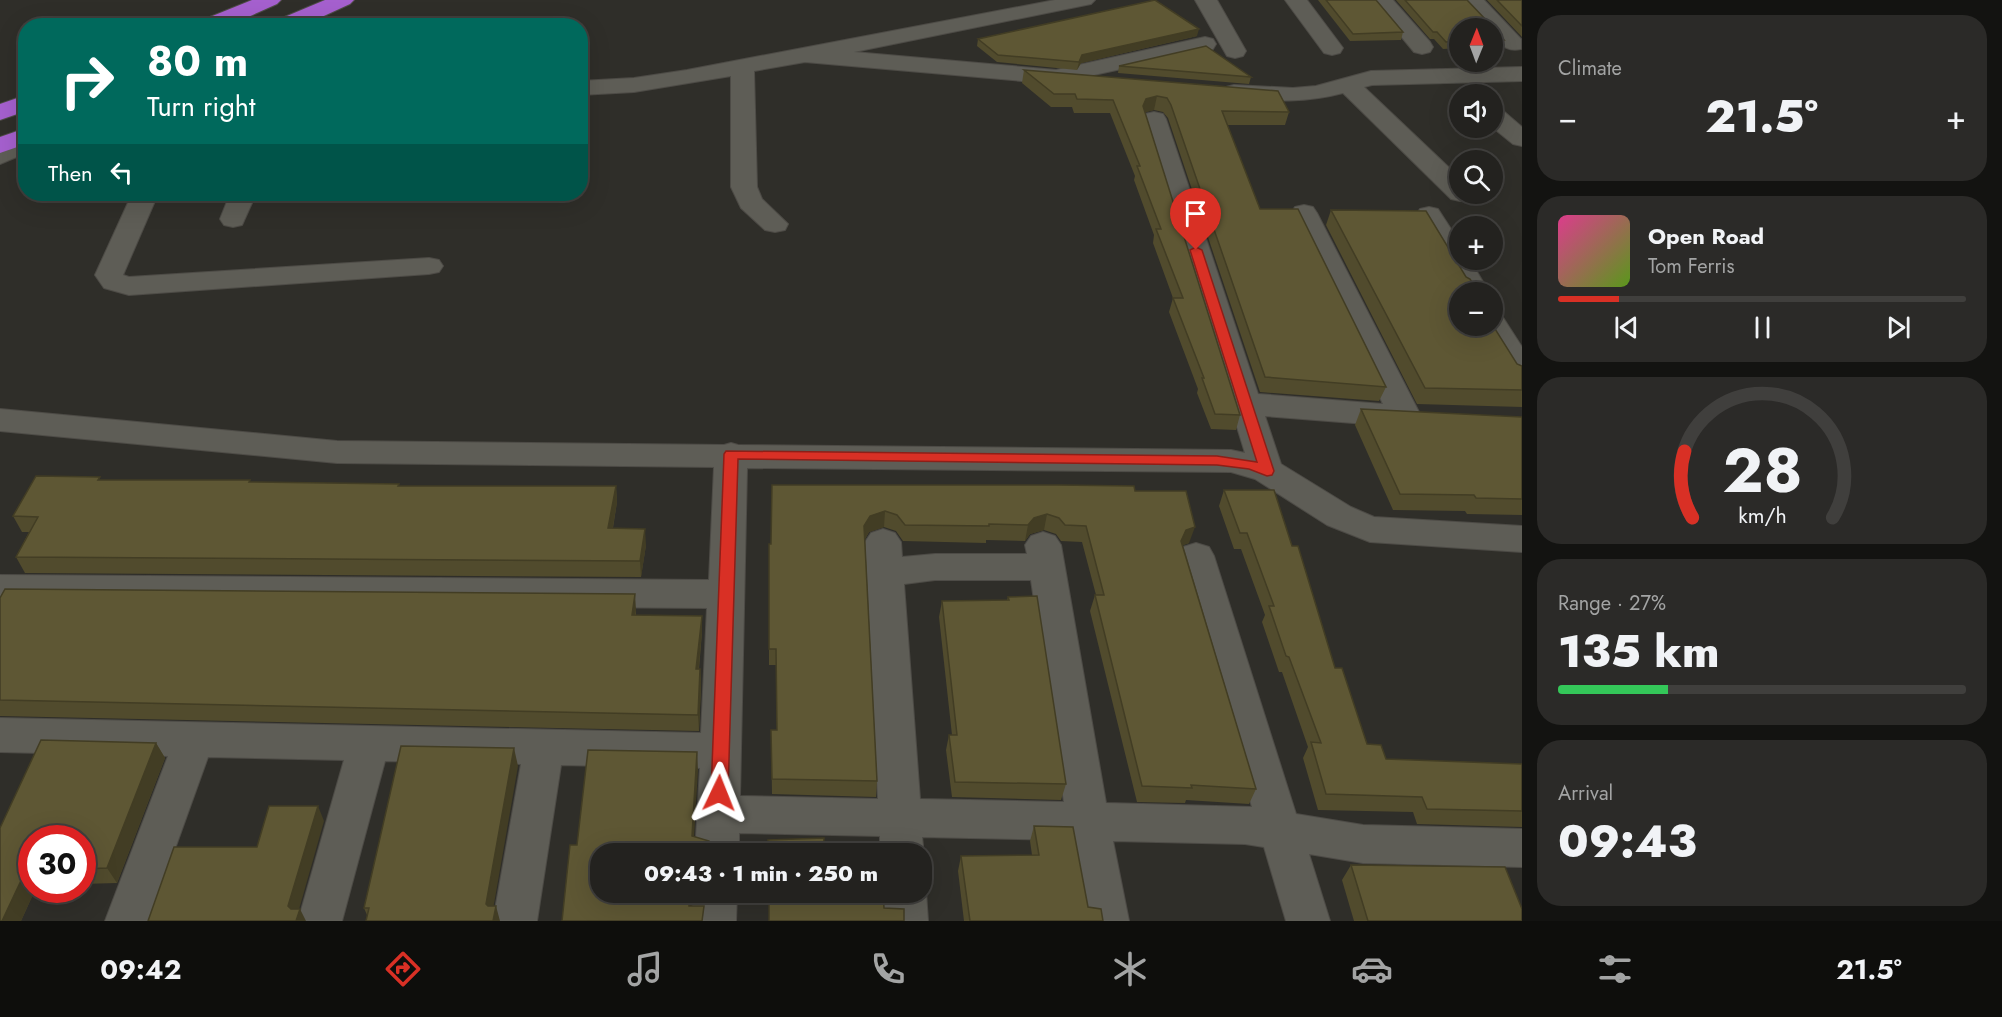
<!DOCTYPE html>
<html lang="en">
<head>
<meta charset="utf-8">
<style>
  body { margin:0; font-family:Jost,sans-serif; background:#2b2a28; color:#f1f3f6; height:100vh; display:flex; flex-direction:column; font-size:22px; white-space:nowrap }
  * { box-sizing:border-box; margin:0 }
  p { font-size:20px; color:#a3a4a4 }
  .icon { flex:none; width:33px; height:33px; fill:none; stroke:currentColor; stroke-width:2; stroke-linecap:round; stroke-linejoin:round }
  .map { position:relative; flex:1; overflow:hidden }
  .drawer { display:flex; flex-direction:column; gap:15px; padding:15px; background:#131311; width:480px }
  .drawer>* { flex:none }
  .hud { position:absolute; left:18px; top:18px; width:570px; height:183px; border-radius:24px; box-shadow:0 6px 24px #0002,0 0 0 2px #403f3d; background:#00695c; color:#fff; overflow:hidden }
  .needle { width:39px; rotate:1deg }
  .buttons { position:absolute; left:1449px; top:18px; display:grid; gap:12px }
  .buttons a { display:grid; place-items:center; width:54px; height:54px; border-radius:50%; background:#23221f; box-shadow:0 6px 24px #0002,0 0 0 2px #403f3d; font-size:30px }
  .speed { position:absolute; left:18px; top:825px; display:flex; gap:12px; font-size:30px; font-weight:700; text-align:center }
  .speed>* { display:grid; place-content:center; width:78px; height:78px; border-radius:50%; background:#23221f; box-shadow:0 6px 24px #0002,0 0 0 2px #403f3d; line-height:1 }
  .speed .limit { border:9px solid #d22; background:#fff; color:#111 }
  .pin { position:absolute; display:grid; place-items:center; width:51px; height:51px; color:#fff; margin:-62px -26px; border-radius:50% 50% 50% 0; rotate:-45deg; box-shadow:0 0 6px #0007 }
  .pin .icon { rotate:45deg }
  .me { position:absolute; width:66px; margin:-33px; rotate:2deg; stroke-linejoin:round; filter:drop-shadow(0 0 4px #0008) }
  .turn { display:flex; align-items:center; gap:21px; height:126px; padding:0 30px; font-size:27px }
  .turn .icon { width:78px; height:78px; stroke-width:2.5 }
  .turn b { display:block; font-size:42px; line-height:51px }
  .then { display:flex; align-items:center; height:57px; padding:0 30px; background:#0003; gap:12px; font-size:22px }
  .big { font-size:45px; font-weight:800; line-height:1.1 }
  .drawer .card { flex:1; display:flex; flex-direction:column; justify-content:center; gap:9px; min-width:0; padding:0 21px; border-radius:24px; background:#2b2a28 }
  .drawer .dial { align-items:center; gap:0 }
  .dial svg { height:156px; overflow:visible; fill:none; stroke:#403f3d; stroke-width:7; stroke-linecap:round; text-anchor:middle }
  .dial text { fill:#f1f3f6; stroke:none }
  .song { display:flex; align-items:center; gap:18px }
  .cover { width:72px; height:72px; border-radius:9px; background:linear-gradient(135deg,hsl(330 70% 55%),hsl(90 70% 35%)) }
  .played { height:6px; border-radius:3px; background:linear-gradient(90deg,#d93025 15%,#403f3d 15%) }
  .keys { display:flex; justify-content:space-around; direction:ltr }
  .heat { display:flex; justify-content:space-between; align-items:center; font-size:33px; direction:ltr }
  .charge { height:9px; border-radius:4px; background:linear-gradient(90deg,#34c759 27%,#403f3d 0) }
  .trip { position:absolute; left:590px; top:843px; width:342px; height:60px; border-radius:24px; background:#23221f; box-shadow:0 6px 24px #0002,0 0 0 2px #403f3d; font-weight:800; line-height:60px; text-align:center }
  .tabs { display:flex; height:96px; justify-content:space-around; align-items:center; background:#0e0e0c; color:#a3a4a4 }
  .tabs .icon { width:42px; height:42px }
  .tabs .selected { color:#d93025 }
  .tabs b { font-size:27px; color:#f1f3f6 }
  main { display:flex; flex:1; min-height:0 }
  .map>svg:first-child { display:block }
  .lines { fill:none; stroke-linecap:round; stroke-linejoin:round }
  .minor-casing { stroke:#4d4b46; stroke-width:2 }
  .highway-casing { stroke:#4d4b46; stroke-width:2 }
  .minor { fill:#5e5d56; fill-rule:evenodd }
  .highway { fill:#a560ce; fill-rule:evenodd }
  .wall { fill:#514b2d }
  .shaded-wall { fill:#423d24 }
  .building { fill:#5e5734; stroke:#423d24; stroke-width:1.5 }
  .route { fill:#d93025; stroke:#8d1f18; stroke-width:1.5 }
</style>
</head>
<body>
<main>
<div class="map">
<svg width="1522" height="921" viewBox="0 0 1522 921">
  <rect width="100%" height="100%" fill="#2f2e29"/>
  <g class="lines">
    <!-- minor casing -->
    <g class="minor-casing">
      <g id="minor">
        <path d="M1055,0h40l-4,4 -237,48 202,18 149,-33 8,2 3,5 -3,5 -133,29 -3,5 -8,2 -264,-23 -51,9 3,116 5,12 26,25 -3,6 -10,2 -10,-2 -24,-22 -10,-21v-111l-97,16 -54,3v-14l54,-3 53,-8z"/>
        <path d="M1195,0h22l29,51 -3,5 -8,2 -8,-2z"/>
        <path d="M1285,0h22l36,48 -3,5 -8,2 -8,-2z"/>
        <path d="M1371,0h22l37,42 3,5 -3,5 -8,2 -8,-2z"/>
        <path d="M1461,0h23l37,39v10c-15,3 -19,-4 -29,-14v-7h-5z"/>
        <path d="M1522,67v14l-150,4 -8,2 96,91v16h13l-4,5 -9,2 -9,-2 -108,-106c-37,10 -71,8 -109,6l-8,-2 -4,-5 4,-5 8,-2 59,3 23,-2 55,-15z"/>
        <path d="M1492,107l9,2 21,18v19l-9,-2 -21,-17z"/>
        <path d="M1154,112l9,2 3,5 92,275 125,10 -92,-191 4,-6 9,-2 9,2 4,6 104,203 -5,8 -11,3 -140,-11 16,48 70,43 23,10 148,9v26l-152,-10 -43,-17 -72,-46 -24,-7 -484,-4 -7,328 138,3 -13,-257 6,-9 12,-4 12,4 6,9 1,15 33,-3h92l-2,-9 6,-9 12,-4 12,4 6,9 45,258 146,4 -74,-251 5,-9 13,-4 13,4 5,9 82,258 67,11 159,4v38l-159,-4 -54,-9 21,67h-44l-22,-74 -19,-3 -132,-3 16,80h-44l-15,-81 -148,-3 2,17 -3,6v-6h-41v-18l-141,-3v21h-44l5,-86 -139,-3 -24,156h-44l28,-157 -136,-3 -43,160h-44l46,-161 -136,-3 -59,164h-44l63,-165 -168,-4v-34l701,15 6,-125 -707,-5v-28l709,5 5,-113 -377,-4 -337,-32v-22l337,32 387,4 7,-2 7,2 493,5 14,3 -103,-334 3,-5zM935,580h96l33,222 -144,-3 -16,-215z"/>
        <path d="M26,136v17l-26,11v-18z"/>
        <path d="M132,194h26l-35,81 6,2 300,-19 10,2 4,6 -4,6 -10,2 -300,21 -25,-7 -9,-13z"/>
        <path d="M230,194h26l-14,31 -9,2 -9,-2 -4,-6z"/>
        <path d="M1429,207l9,2 22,34v17h10l19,32h-28l-45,-77 4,-6z"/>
        <path d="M1492,313l10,3 20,31v35l-11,-3 -32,-53h13z"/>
        <path d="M921,881l5,11 2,29h-44l-2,-29h39z"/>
        <path d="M693,892h44l-1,29h-44z"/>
      </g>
    </g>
    <!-- highway casing -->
    <g class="highway-casing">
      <g id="highway">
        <path d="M252,0h29l-4,4 -49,22h-31l3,-5z"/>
        <path d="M325,0h29l-4,4 -48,22h-30l3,-5z"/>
        <path d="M26,95v16l-26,9v-16z"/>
        <path d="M26,128v16l-26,9v-16z"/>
      </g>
    </g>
    <!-- minor -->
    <use href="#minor" class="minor"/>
    <!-- highway -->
    <use href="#highway" class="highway"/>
  </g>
  <!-- wall -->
  <g class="wall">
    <path d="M1318,0h58l27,32 -2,8 -51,1z"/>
    <path d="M1396,0h71l26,29 11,11 -3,7h-9v-19h-32v20l-17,1 -9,-10h-4z"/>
    <path d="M1487,0h35v37z"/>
    <path d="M1197,36l-116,27 -4,7 -80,-8 -20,-16 1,-7z"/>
    <path d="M1119,66l132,11 -2,7 -131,-11z"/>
    <path d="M1024,70l265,42 -4,13h-58l33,84 126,178 -7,14 -119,-9 -92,-274 -5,-6 -9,-2 -9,2 95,303 -4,15 -25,-1 -14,-36 1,-4 -29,-77 4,-14 -20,-55 1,-8 -20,-55 1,-4 -25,-63h-36l-2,-6h-21l-29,-24z"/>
    <path d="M1331,210l129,82 57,72 5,2v41l-105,-3 -91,-179z"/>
    <path d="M1361,409l161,8v98l-55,-1 -2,-3 -72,-1 -38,-85z"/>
    <path d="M101,480l150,2 148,4h217l1,16 -4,26 33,17 -5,32 -616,-4 -9,-16 13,-25h-7l-9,-16z"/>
    <path d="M772,485l363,6 54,52 -6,2 73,244 -7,15 -63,-4 -1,3 -48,-1 -47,-191 5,-16h1l-14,-53 -21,-1 -5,-7 -12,-4 -14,4 -5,7 -39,-1v3l-83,-2 -7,-10 -12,-4 -15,5 -4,7 12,242 -1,16 -104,-3 -1,-64h6l-1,-65h-7v-121h2z"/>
    <path d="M1224,490l68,56 43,122 32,76 19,15 136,5v63l-105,-3 -4,-12 -95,-2 -15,-52 5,-11 -26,-75h-3l-17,-50 3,-7 -24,-66h-7l-15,-43z"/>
    <path d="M1008,597l58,187 -5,16 -109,-3 -6,-47 3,-15h3l-13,-118 3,-16 65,-1z"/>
    <path d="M0,598l636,12v5l66,17 -3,37h1l1,16 -2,46 -699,-15z"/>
    <path d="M156,743l9,15 -48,125 -35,1v-46h-50v52h3l-14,31h-21v-93z"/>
    <path d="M518,766l-151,149 -3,-7z"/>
    <path d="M1034,826l54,81 15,14h-139l-6,-50 3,-15 71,-1 -2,-14z"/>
    <path d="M1351,865l171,56h-168l-12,-41z"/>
  </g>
  <!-- shaded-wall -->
  <g class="shaded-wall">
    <path d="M1199,29l-2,7 -116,27 -4,7 2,-8 3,-7z"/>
    <path d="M1157,96l-3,14 -11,3v-7l3,-7z"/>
    <path d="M616,486l1,16 -7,42 -2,-16z"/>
    <path d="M885,511l-1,16 -15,5 -6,10 1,-16 6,-10z"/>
    <path d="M1047,514l-3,16 -14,4 -5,7 3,-16 6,-7z"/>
    <path d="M1195,527l-6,16 -8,3v-5l5,-11z"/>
    <path d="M645,529l1,16 -5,32 -1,-16z"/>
    <path d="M635,594l1,16 -3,21 -1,-16z"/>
    <path d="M702,616v16l-5,53 -1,-16z"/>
    <path d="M700,669l1,16 -2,46 -1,-16z"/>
    <path d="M156,743l9,15 -48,125 -10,-15z"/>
    <path d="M514,748l4,18 -27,155 -5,-17z"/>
    <path d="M697,752l1,18 -5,84 -1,-18z"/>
    <path d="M318,806l6,15 -28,99 -8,-14z"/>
    <path d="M26,870l6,8v12h3l-14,31h-19z"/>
    <path d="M689,892h2l-1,29 -1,-15z"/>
    <path d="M496,906l4,15h-7z"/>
    <path d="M300,909l6,12h-10z"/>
  </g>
  <!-- building -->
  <g class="building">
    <path d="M1155,0l44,29 -117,26 -3,7 -81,-7 -20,-16z"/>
    <path d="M1326,0h50l27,32 -50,2z"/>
    <path d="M1405,0h62l21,22 5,1v6l11,11h-12v-12h-32v13l-14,1 -9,-10h-4z"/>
    <path d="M1497,0h25v26z"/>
    <path d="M1206,46l45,31 -132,-11z"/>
    <path d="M1024,70l254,21 11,21 -67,-1 38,98h38l88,178 -121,-10 -94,-272 -4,-7 -10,-2 -11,3 -3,7 97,309 -25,-1 -13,-36h2l-31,-80h10l-27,-69h5l-24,-63h3l-27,-66 -36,-1 -2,-5h-21z"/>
    <path d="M1331,210l95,1 40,66 4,2 9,13h-19v34h32v-2l25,40 5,2v24l-97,-2z"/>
    <path d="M1361,409l161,8v82l-46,-1 -2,-3 -74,-1z"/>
    <path d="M36,476l64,1 -2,3h152l-1,2 150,2 -1,2h218l-8,42 37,1 -5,32 -624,-4 22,-40 -25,-1z"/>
    <path d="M772,485h285l77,1 1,5h51l9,36 -9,3 -5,11 75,248 -65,-4 1,3 -50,-2 -47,-191h9l-18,-69 -21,-1 -6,-7 -12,-4 -13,4 -6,7 -39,-1v2l-84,-1 -8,-10 -12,-4 -15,5 -6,10 13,255 -105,-2 -1,-49h6l-1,-81h-7v-105h2z"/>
    <path d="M1224,490h50l18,56h6l37,122h7l25,76 14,1 5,14 136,5v47l-95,-2 -5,-12 -96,-3 -15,-52 10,1 -32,-86 -3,-1 -17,-50h5l-27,-73h-7z"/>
    <path d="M5,589l630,5 -3,21 70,1 -6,53h4l-2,46 -698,-15v-102z"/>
    <path d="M1037,596l29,188 -111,-2 -6,-47h8l-15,-134 67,-1 -1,-3z"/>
    <path d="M41,740l115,3 -49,125 -25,1v-31h-50v32h-6l-24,51h-2v-93z"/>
    <path d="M401,746l113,2 -28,156 2,2h8l-3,15h-127l3,-13h-5z"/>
    <path d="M588,750l109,2 -5,84 17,5 -1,13h-108v38h89v14h15l-2,15h-140l8,-76h7z"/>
    <path d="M269,806h49l-30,100 3,3h9l-4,12h-148l26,-74h83z"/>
    <path d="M1034,826l39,1 15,80 13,2 2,12h-133l-9,-65 78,-1z"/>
    <path d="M824,838l-1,16h-54l-1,-14z"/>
    <path d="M1351,865l154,2 17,42v12h-154z"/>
    <path d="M769,892h114l1,16 20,1v12h-135z"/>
  </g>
  <!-- route -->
  <path class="route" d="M1196,247l6,3 72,221 -2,4 -5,1 -18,-7 -32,-4 -479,-6 -10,334 -3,5 -6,3 -6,-3 -2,-5 13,-339 2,-3 491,5 40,6 -67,-212z"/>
</svg>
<div class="buttons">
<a><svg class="needle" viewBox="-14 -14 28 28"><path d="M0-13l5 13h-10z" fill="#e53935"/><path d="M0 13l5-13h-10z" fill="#a3a4a4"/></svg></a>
<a><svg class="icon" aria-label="sound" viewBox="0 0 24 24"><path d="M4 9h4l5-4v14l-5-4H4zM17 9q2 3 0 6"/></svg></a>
<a><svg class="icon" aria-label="search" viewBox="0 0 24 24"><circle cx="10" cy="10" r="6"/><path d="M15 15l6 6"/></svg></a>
<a>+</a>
<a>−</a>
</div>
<div class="speed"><div class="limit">30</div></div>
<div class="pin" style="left:1196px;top:250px;background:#d93025"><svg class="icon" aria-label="arrive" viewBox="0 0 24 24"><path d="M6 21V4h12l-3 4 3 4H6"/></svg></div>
<svg class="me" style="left:719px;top:793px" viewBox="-20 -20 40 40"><path d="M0-17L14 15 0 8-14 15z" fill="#d93025" stroke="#fff" stroke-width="4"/></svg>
<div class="trip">09:43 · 1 min · 250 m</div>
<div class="hud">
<div class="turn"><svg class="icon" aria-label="right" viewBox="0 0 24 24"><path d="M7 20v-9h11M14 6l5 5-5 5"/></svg><div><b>80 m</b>Turn right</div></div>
<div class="then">Then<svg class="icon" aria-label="left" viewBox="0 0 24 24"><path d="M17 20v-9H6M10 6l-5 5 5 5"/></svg></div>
</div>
</div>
<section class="drawer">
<div class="card"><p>Climate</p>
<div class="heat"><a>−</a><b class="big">21.5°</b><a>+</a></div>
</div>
<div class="card">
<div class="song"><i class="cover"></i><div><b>Open Road</b><p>Tom Ferris</p></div></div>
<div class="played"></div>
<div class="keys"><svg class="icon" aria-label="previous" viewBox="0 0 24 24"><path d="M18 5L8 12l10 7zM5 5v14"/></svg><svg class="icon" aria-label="pause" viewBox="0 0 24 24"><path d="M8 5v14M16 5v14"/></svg><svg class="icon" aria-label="next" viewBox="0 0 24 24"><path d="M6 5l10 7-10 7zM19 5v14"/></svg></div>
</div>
<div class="card dial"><svg viewBox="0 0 100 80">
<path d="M14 69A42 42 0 1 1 86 69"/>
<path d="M14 69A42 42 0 0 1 10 35" stroke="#d93025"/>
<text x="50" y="56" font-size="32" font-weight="700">28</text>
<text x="50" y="72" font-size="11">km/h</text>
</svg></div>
<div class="card"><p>Range · 27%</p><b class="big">135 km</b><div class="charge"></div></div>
<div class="card"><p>Arrival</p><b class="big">09:43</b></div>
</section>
</main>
<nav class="tabs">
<b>09:42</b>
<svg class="icon selected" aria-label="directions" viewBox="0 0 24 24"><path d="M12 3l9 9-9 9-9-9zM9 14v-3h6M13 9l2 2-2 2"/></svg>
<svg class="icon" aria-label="music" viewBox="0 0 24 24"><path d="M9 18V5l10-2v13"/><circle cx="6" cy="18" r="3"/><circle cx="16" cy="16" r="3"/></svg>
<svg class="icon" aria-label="phone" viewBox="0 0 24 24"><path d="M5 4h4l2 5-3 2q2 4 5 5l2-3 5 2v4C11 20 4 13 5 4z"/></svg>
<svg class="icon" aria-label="climate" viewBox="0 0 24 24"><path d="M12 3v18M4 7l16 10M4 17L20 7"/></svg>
<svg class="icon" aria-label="car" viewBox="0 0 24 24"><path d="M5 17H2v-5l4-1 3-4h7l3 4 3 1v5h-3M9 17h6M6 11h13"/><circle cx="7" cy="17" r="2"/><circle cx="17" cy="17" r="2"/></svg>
<svg class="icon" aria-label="filters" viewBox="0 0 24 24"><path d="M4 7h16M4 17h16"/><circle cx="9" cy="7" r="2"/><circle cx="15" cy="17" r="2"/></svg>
<b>21.5°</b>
</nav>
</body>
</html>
